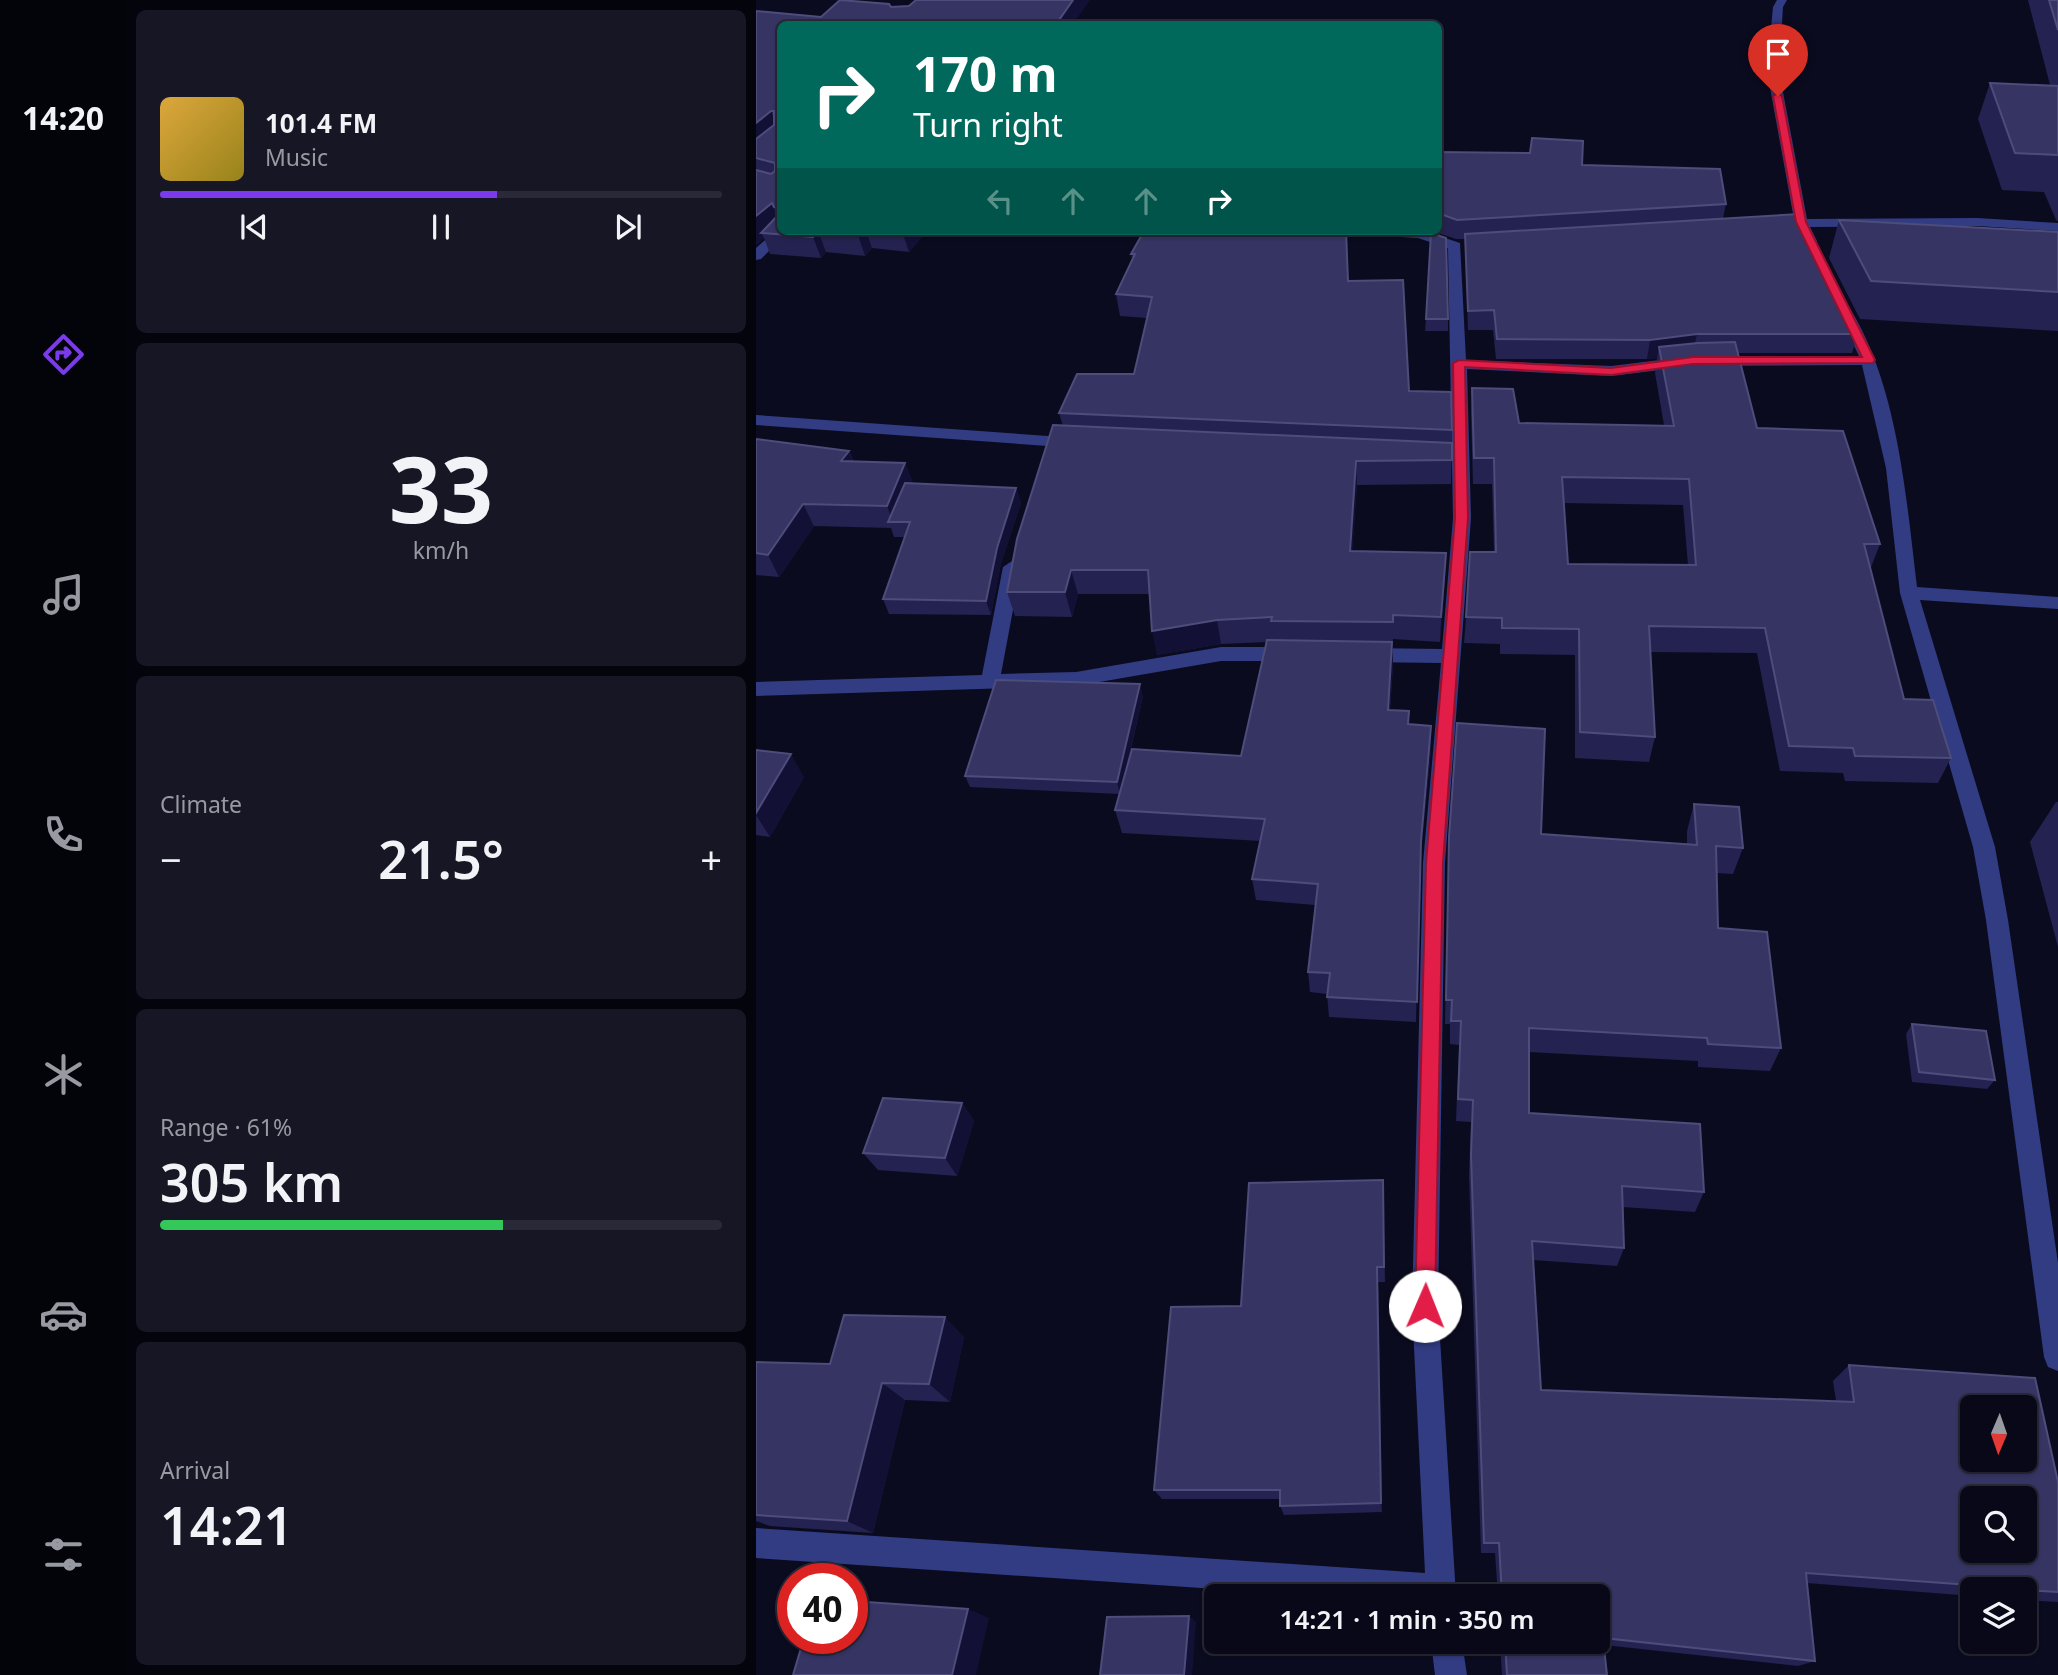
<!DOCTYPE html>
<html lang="en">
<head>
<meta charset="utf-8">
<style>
  body { margin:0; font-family:"Noto Sans",sans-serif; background:#161625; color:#f1f3f6; height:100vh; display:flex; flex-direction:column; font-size:26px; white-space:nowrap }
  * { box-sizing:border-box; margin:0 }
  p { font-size:23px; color:#989aa2 }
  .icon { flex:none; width:38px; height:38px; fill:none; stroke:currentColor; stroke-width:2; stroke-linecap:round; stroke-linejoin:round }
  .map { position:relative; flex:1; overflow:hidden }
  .side { display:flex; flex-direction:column; gap:10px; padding:10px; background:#04040d; width:630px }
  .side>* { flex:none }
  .banner { position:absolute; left:21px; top:21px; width:665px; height:214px; border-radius:10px; box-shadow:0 2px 5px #0004,0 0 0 2px #292937; background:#00695c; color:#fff; overflow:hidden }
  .needle { width:46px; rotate:182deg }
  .tools { position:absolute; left:1204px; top:1395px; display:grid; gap:14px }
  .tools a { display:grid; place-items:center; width:77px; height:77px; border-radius:10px; background:#080818; box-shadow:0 2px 5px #0004,0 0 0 2px #292937; font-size:35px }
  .speed { position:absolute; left:21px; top:1563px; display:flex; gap:14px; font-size:35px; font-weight:700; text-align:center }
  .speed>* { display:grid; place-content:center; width:91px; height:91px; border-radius:50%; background:#080818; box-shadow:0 2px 5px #0004,0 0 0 2px #292937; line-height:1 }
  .speed .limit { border:10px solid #d22; background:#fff; color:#111 }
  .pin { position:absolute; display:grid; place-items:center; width:60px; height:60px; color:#fff; margin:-72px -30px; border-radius:50% 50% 50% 0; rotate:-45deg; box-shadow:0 0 7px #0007 }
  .pin .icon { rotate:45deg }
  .me { position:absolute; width:77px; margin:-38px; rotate:1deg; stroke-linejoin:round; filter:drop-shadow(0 0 5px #0008) }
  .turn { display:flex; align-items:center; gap:24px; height:147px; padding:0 21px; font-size:32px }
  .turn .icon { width:91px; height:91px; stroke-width:2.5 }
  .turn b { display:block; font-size:49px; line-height:60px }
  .lanes { display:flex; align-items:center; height:66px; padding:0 21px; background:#0003; justify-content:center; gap:35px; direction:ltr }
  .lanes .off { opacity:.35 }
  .big { font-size:52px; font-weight:600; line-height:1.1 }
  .side .card { flex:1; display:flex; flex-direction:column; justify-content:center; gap:10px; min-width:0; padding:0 24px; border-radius:10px; background:#161625 }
  .side .dial { align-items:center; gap:0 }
  .dial b { font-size:91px; line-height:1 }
  .song { display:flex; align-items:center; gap:21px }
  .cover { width:84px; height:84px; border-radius:10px; background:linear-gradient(135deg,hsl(40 70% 55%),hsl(50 70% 35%)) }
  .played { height:7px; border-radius:4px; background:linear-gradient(90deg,#7c3aed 60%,#292937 60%) }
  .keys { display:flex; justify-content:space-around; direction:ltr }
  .heat { display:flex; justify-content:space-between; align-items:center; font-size:38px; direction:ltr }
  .charge { height:10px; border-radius:5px; background:linear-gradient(90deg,#34c759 61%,#292937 0) }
  .trip { position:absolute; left:448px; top:1584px; width:406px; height:70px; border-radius:10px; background:#080818; box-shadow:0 2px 5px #0004,0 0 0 2px #292937; font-weight:600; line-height:70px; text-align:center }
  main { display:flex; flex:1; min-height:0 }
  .menu { display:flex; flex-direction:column; width:126px; justify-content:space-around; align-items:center; background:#03030a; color:#989aa2 }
  .menu .icon { width:49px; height:49px }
  .menu .current { color:#7c3aed }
  .menu b { font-size:32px; color:#f1f3f6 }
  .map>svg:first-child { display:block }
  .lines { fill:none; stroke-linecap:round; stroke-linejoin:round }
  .minor { fill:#323c83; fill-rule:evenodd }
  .wall { fill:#242250; fill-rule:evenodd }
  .shaded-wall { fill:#121135 }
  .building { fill:#353463; stroke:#4d4c7b; stroke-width:2; fill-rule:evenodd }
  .route { fill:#e11d48; stroke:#92132f; stroke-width:2 }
</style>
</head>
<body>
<main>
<nav class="menu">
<b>14:20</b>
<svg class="icon current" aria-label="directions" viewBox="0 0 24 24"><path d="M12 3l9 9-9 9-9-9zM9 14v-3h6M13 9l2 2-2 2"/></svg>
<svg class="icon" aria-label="music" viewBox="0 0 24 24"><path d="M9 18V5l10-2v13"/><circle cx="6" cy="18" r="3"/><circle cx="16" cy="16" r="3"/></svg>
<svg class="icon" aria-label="phone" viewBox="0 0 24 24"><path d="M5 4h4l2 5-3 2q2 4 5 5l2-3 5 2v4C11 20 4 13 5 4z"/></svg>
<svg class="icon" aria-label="climate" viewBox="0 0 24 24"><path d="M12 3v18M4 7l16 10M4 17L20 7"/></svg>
<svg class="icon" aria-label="car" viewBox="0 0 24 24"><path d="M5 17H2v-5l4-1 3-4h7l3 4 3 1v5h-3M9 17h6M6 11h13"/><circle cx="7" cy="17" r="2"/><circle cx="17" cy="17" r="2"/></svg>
<svg class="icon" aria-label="filters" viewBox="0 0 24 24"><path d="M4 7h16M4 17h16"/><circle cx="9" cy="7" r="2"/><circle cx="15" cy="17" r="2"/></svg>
</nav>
<section class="side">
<div class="card">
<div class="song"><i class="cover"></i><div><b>101.4 FM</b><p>Music</p></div></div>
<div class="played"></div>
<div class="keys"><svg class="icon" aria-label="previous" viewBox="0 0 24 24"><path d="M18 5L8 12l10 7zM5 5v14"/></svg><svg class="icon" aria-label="pause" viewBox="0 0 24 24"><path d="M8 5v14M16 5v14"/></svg><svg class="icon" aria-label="next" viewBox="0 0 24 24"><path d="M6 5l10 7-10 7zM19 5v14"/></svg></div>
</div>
<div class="card dial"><b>33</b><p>km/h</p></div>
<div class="card"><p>Climate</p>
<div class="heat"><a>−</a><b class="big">21.5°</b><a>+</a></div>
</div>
<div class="card"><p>Range · 61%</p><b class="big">305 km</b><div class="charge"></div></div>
<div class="card"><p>Arrival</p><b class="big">14:21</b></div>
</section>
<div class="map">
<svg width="1302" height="1675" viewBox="0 0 1302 1675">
  <rect width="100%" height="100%" fill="#0b0b20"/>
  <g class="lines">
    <!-- minor -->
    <g class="minor">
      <path d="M1021,0h10l-4,7 -4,64 28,148 170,-1 81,5v8l-81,-5 -167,1 7,14 -2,3h-10l-8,-17 -13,-4 10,-4 -27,-148 6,-64z"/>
      <path d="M24,227v4h8l-2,3 -25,25 -5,1v-12z"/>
      <path d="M604,231h64l36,12 6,117 145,6 82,-10h166l-22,-46 7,-4 5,1c49,78 57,190 68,280l141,10v12l-138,-9 75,247 13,73 50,343v108l-10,-4 -4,-10 -58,-437 -13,-73 -73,-254 -14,-125 -24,-103 -169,1 -82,10 -144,-7 4,149 -26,345 -7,443 18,290h-136l-564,-38v-30l669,45 -13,-267 11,-443 18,-200 -76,-1 -7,-2 -2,-5 2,-5 7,-2 77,1 11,-131 -5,-270 -30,-10 -51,-3z"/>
      <path d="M0,415l320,23 8,5 -8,5 -320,-23z"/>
      <path d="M256,561l9,6 -20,107 75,-2 145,-25h70l7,2 2,5 -2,5 -7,2h-70l-145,25 -320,10v-14l226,-7 21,-108z"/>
      <path d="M675,1642h31l5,33h-32z"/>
    </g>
  </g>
  <!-- wall -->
  <g class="wall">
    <path d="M1272,0h30v221l-2,-1 -12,-28 -42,-2 -24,-71 12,-36 60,2z"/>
    <path d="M135,7l182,17h-293v207h147l-18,21 -37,-4 -7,8 -39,-4 -5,6 -51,-4 -6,-16 -8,7v-234l65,6z"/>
    <path d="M682,152l144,13 144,39 -3,14 135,116 -6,19h-114l19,75 123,116 -10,26 34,129 47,59 -13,25 -93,-2 -2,-8 -63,-2 -23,-118 -107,-1 5,85 -6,25 -74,-4v-103l-75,-1v-10l-36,-1 2,-26 28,-65 -2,-68h-19l-2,-70 1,-26 47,35 145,2 -9,-52 2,-15 -10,1h-151l-3,-29h-25l-3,-91h-9l-24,-8h6zM808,503l119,2 5,60 -120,-1z"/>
    <path d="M1083,220l219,12v99l-198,-12 -31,-61z"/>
    <path d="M375,254l217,27 61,110 43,39 -1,54 -94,1 -5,66 94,2 -1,24 -5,65 -47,-3 -1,7 1,19 -3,46h19v13l22,2v23l-11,114 -4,159 -87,-5 -2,-23 -17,-2 -2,-20 7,-67 -59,-5 -4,-21 9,-38 -139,-8 -7,-23 5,-16 -150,-7 -5,-11 178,-80 -19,83 117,-23 26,-114 -46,2 -64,11 -7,-61h-72l-6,23 -57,-1 -8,-24 56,-166 -4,-13 75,-39 13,-56 -27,-2 -4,-22 16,-35z"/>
    <path d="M670,319h22v12h-23z"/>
    <path d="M0,439l93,12 5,11 51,1 8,21 103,4 5,15 -20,60 -10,52 -102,-1 -6,-15 22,-62h-11l-3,-9 -77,-2 -35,51 -23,-2z"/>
    <path d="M0,750l48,27 -34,60 -14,-2z"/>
    <path d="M1300,802h2v145l-28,-105z"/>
    <path d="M938,804l49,44 -10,26 -16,-1 1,55 63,120 -11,23 -72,-4v-6l-169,-9v61l175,79 -9,20 -72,-5 1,41 -7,18 -84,-6 8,130 295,11 -3,-20 16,-16 209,117v120l-33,-2v-11h-53v7l-165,-13 8,78 -17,5 -194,-21 3,30h-105l-2,-33h98v-46h-100l-3,-43h-14l-12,-377 2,-54 -15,-1 3,-76 -9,-1v-20h-5l4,-187 92,-3 146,10v-13z"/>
    <path d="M1156,1024l83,56 -8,9 -75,-7 -6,-48z"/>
    <path d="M206,1103l12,18 -17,55 -79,-6 -15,-17z"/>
    <path d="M627,1180l2,102h-7l4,230 -98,3 -4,-9v-7h-118l-8,-9 87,-184z"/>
    <path d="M208,1337l-14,65 -45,-2 -32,133 -103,-7 -14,-5v-159l74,2z"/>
  </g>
  <!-- shaded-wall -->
  <g class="shaded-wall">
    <path d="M317,0h17l-17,24h-16v-1z"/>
    <path d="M15,111l7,20 -22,19v-27z"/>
    <path d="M16,203l8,21 -19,9 3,5 -8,7v-29z"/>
    <path d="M62,231l8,21 -5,6 -8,-21z"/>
    <path d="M105,231h5l6,17 -7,8 -7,-21z"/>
    <path d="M146,231h25l-18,21z"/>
    <path d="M941,334l-4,19 -34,-6 -2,11 -10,1 3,-19z"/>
    <path d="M93,451l9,23 -17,-13z"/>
    <path d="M600,461l1,24 -6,90 -1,-24z"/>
    <path d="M149,463l9,22 -21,37 -6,-16z"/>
    <path d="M260,488l5,15 -20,60 -10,52 -5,-14 11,-53z"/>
    <path d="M47,504l11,22 -35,51 -11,-22z"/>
    <path d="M690,553l-1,24 -5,65 1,-25z"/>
    <path d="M315,570l7,24 -6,23 -7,-25z"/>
    <path d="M461,620l4,24 -64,11 -5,-24z"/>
    <path d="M636,642l1,23 -5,69v-24z"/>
    <path d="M384,684l3,12 -23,98 -3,-12z"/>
    <path d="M675,726v23l-11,114 -4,159 5,-181z"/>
    <path d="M35,754l13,23 -34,60 -14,-22v-2z"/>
    <path d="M206,1103l12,18 -17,55 -12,-18z"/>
    <path d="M621,1267l1,15 4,230 -1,-9z"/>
    <path d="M189,1317l19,20 -14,65 -21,-18z"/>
    <path d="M126,1383l23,17 -32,133 -26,-12z"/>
    <path d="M212,1609l21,9 -13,57h-24z"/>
    <path d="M433,1616l7,6 -4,53h-8z"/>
  </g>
  <!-- building -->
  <g class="building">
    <path d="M84,0l49,4 2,3 18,-1 7,-6h157l-16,23 -9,-1 -2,2h-266v184l-6,-1 -2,-4 -16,13v-46l15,4 4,-3v-8l-19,-5v-19l18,-14v-14h-3l-15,12v-112l65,6z"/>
    <path d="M1293,0h9v30z"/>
    <path d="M1234,83l68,3v69l-43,-2z"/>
    <path d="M776,138l51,3 -1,24 138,4 6,35 -269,16 -19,-7v-61l92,1z"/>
    <path d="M24,213v18h38l-5,6 -52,-4z"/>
    <path d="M1043,214l58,112 1,8h-161l-47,6 -153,-1 -3,-29 -26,1 -3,-77z"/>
    <path d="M1083,220l219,12v60l-187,-11z"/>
    <path d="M63,231h42l-3,4z"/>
    <path d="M388,231h202l2,50 55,-1 6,111 42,1 1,38 -393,-17 18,-39h57l18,-77 -36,-3 19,-40h-4z"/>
    <path d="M675,233l15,5 2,81h-22z"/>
    <path d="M979,342l22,86 86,3 37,113h-16l40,155 29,1 18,58 -96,-2 -2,-8 -64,-2 -24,-118 -116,-2 6,111 -75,-5 -1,-103 -77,-1v-10l-36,-1 4,-65h26l-2,-94h-20l-2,-70 41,1 6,34 155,3 -15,-79 39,-4zM806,477l127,2 7,86 -128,-1z"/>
    <path d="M297,425l399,18v17l-96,1 -6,90 96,2 -5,64 -48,-2v7l-122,-1 1,-4 -55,3 -65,11 -4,-61h-77l-6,22h-58l10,-53z"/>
    <path d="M0,439l93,12 -8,10 64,2 -18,43 -84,-2 -35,51 -12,-2z"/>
    <path d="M149,483l111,5 -19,60 -11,53 -103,-2 27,-77h-22z"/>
    <path d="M511,640l125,2 -4,68 21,1 -1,13 23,2 -10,115 -4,161 -90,-5 3,-24 -22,-1 10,-88 -66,-5 13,-60 -150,-9 17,-61 109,7z"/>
    <path d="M240,680l144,4 -23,98 -152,-6z"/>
    <path d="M701,723l88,6 -4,105 156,11 -3,-41 45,3 4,41 -27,-2 2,82 49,4 14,116 -73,-4 -1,-6 -178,-10v85l171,11 4,68 -82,-6 2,62 -92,-7 9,149 313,12 -5,-37 186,13 23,104v110l-33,-2v-1l-219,-16 9,88 -212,-23 4,37h-100l-2,-33h93v-46h-96l-3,-53h-15l-13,-388 2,-55 -15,-1 3,-78h-10l1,-21h-6l3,-163zM1216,1407h53v53h-53zM1216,1498h53v52h-53z"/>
    <path d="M0,750l35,4 -35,59z"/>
    <path d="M1156,1024l74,7 9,49 -76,-8z"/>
    <path d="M127,1098l79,5 -17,55 -82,-5z"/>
    <path d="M627,1180l1,87h-7l4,236 -101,3v-16h-126l17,-183 70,-1 8,-123z"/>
    <path d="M88,1315l101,2 -16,67 -47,-1 -35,138 -91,-6v-153l74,2z"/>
    <path d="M96,1601l116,8 -16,66h-159l11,-37h48z"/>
    <path d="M433,1616l-5,59h-84l7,-58z"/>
  </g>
  <!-- route -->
  <path class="route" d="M1022,93l4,3 24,126 69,138 -2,3 -180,1 -82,11 -146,-8 3,151 -25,345 -8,443 -3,8 -7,3 -7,-3 -3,-8 11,-443 29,-345 -2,-155 6,-3 152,8 82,-11h169l-66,-135 -23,-126z"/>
</svg>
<div class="tools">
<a><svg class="needle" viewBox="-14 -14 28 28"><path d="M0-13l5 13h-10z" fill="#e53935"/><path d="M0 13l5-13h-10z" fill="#989aa2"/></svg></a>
<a><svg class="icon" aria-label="search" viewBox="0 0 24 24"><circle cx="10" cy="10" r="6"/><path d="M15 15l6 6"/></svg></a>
<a><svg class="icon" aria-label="layers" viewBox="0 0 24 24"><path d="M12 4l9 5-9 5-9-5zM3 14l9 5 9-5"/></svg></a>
</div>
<div class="speed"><div class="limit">40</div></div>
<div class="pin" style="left:1022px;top:96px;background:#d93025"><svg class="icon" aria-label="arrive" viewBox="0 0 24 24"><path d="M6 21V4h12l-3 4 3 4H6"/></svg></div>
<svg class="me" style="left:669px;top:1306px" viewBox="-20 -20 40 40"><circle r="19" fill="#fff"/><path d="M0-13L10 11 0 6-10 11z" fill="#e11d48"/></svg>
<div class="trip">14:21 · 1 min · 350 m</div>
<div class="banner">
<div class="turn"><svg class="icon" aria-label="right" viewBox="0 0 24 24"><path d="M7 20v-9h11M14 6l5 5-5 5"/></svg><div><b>170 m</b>Turn right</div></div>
<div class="lanes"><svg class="icon off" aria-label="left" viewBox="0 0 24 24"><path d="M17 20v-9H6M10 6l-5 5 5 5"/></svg><svg class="icon off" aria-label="ahead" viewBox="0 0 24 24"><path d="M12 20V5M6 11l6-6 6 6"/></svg><svg class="icon off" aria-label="ahead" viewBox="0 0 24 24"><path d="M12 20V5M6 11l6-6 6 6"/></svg><svg class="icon" aria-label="right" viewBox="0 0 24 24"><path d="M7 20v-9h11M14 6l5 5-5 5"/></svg></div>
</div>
</div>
</main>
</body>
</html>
